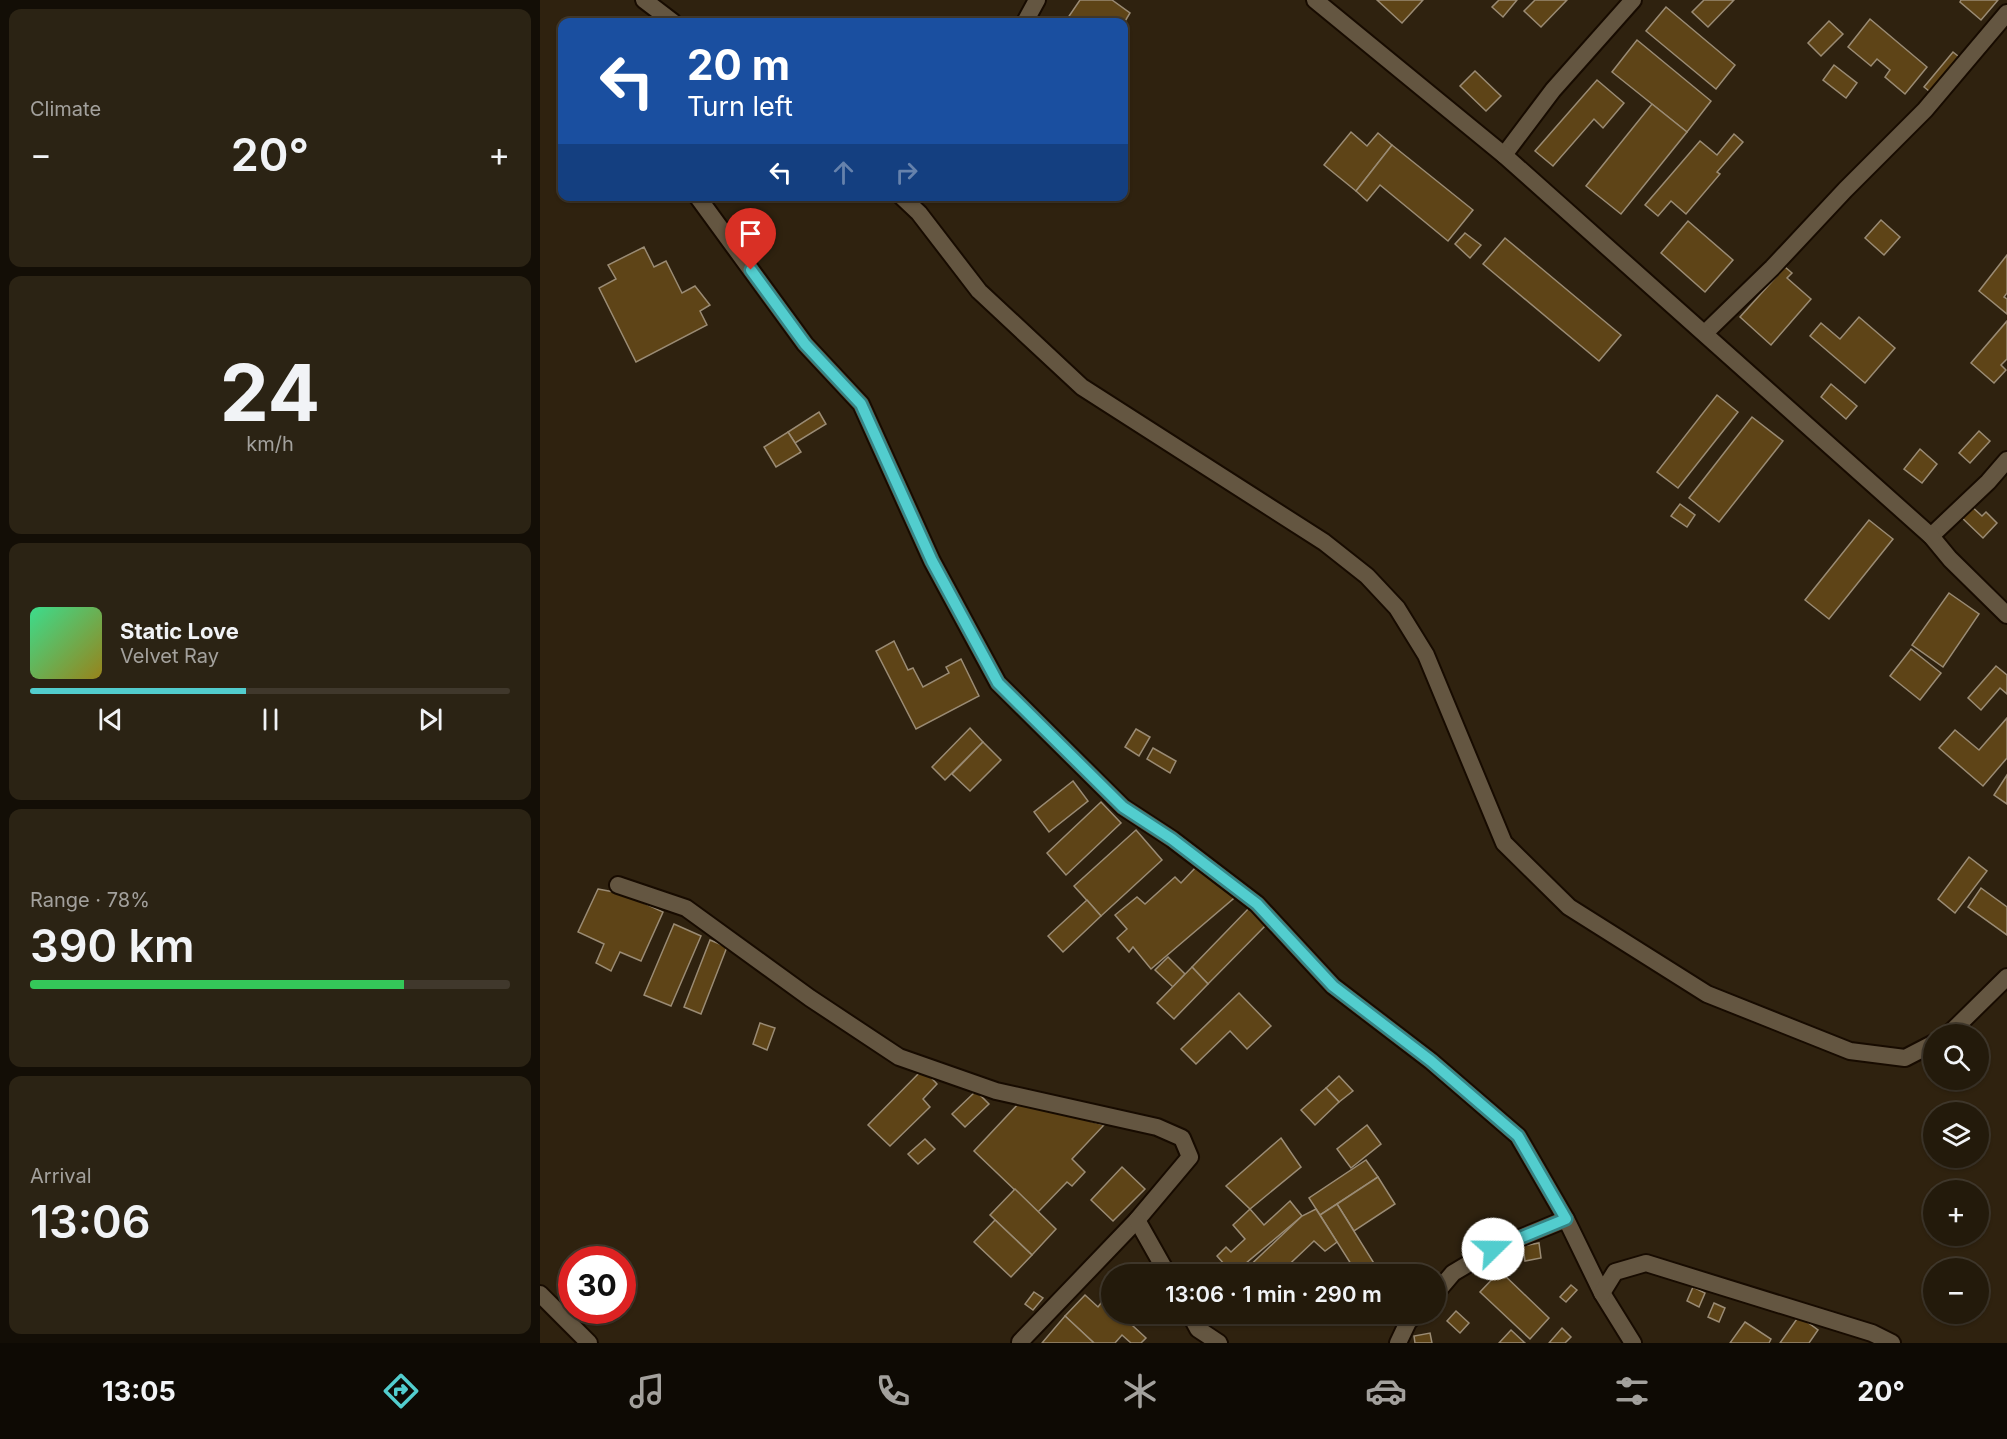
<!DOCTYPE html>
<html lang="en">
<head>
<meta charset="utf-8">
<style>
  body { margin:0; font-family:Inter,sans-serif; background:#2b2314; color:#f1f3f6; height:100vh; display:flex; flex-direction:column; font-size:22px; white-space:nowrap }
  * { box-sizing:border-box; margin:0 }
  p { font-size:20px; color:#a3a19d }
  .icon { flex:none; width:33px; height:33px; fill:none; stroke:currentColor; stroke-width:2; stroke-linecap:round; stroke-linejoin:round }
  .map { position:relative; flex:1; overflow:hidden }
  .details { display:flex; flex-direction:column; gap:9px; padding:9px; background:#130e06; width:540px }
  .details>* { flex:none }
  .top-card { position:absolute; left:18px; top:18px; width:570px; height:183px; border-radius:12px; box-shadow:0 2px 4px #0004,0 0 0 2px #40382c; background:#1a4fa0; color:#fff; overflow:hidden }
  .controls { position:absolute; left:1383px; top:1024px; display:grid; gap:12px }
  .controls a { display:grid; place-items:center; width:66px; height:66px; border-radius:50%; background:#231a0b; box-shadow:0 2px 4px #0004,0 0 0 2px #40382c; font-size:30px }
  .speed { position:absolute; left:18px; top:1246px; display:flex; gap:12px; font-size:30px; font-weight:700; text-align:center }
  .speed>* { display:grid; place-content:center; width:78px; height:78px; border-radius:50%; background:#231a0b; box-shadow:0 2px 4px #0004,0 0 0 2px #40382c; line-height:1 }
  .speed .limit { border:9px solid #d22; background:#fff; color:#111 }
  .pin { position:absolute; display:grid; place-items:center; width:51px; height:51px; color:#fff; margin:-62px -26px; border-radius:50% 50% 50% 0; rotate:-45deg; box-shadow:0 0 6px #0007 }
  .pin .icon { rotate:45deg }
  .me { position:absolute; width:66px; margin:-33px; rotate:68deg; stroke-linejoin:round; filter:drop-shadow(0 0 4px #0008) }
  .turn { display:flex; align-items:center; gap:21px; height:126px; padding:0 30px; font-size:27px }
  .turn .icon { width:78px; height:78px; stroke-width:2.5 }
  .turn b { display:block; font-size:42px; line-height:51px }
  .lanes { display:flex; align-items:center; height:57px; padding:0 30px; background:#0003; justify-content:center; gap:30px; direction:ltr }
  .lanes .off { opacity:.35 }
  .big { font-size:45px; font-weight:600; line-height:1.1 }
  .details .tile { flex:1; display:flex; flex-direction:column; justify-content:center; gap:9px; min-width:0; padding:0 21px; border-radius:12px; background:#2b2314 }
  .details .dial { align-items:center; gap:0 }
  .dial b { font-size:78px; line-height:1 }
  .song { display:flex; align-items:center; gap:18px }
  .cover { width:72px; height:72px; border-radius:9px; background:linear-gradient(135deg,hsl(150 70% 55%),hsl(50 70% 35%)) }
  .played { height:6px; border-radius:3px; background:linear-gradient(90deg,#52cdce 45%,#40382c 45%) }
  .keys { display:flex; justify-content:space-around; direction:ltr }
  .heat { display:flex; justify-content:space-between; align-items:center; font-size:33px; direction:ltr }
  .charge { height:9px; border-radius:4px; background:linear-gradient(90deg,#34c759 78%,#40382c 0) }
  .trip { position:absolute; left:561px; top:1264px; width:345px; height:60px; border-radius:30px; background:#231a0b; box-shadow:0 2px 4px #0004,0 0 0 2px #40382c; font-weight:600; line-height:60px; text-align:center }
  .dock { display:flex; height:96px; justify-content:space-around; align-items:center; background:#0e0a04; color:#a3a19d }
  .dock .icon { width:42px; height:42px }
  .dock .on { color:#52cdce }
  .dock b { font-size:27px; color:#f1f3f6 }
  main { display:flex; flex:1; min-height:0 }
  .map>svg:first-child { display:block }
  .building { fill:#5e4417; stroke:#9a8b74; stroke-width:1.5 }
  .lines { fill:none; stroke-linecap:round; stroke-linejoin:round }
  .minor-casing { stroke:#170b00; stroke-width:20 }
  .tertiary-casing { stroke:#170b00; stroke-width:20 }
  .minor { stroke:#645641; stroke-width:16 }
  .tertiary { stroke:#645641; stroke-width:16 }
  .route-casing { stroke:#358586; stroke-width:15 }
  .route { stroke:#52cdce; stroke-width:10 }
</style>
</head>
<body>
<main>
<section class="details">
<div class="tile"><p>Climate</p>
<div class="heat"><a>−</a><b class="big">20°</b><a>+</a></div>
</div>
<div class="tile dial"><b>24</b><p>km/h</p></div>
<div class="tile">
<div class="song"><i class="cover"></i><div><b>Static Love</b><p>Velvet Ray</p></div></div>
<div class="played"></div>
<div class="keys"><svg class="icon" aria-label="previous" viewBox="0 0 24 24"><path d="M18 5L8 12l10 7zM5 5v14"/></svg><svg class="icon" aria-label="pause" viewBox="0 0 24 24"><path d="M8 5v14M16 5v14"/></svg><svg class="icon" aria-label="next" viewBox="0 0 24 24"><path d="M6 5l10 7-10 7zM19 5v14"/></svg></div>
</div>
<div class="tile"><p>Range · 78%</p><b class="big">390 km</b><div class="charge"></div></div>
<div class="tile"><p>Arrival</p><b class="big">13:06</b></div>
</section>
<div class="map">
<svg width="1467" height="1343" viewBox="0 0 1467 1343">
  <rect width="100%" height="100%" fill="#2f220f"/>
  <!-- building -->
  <g class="building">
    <path d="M540,0h32l18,13 -6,10 -59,-1z"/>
    <path d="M837,0h46l-21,23z"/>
    <path d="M959,0h18l-14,17 -11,-10z"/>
    <path d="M995,0h32l-26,27 -17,-16z"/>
    <path d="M1164,0h30l-26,27 -16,-15z"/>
    <path d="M1421,0h37l-17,20 -21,-18z"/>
    <path d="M1126,7l69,58 -19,24 -70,-58z"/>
    <path d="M1330,19l57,48 -22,27 -20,-17 5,-7 -13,-11 -6,7 -23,-19z"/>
    <path d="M1289,21l14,13 -22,22 -13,-13z"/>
    <path d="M1097,40l74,61 -24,31 -75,-60z"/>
    <path d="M1413,52l10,8 -29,35 -10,-8z"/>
    <path d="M1294,65l23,18 -11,15 -23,-18z"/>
    <path d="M935,71l26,25 -15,15 -26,-25z"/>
    <path d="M1057,80l27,23 -21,25 -9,-9 -41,47 -18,-15z"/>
    <path d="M1112,104l35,28 -66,82 -35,-28z"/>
    <path d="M811,132l16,14 11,-13 14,12 -36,46 -32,-26z"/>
    <path d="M1194,134l9,8 -26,30 3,2 -34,40 -15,-13 -13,15 -13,-11 55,-64 17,14z"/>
    <path d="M852,145l81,65 -25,31 -68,-56 -13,16 -11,-10z"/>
    <path d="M1341,220l19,17 -16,18 -19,-17z"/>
    <path d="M1148,221l45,39 -28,32 -44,-39z"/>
    <path d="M925,233l16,12 -11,13 -15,-14z"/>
    <path d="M965,238l116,97 -22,26 -116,-97z"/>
    <path d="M104,247l10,20 12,-6 16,32 13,-7 15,19 -10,6 7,14 -71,37 -37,-74 17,-9 -8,-14z"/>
    <path d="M1467,255v38l-3,4 3,2v15l-28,-23z"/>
    <path d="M1245,267l7,6 -5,5 24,21 -40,46 -31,-28z"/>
    <path d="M1319,317l36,31 -30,35 -55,-47 11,-13 19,16z"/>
    <path d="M1467,321v38l-6,6 5,5 -12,13 -23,-20z"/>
    <path d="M1291,384l26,22 -11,13 -25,-22z"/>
    <path d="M1177,395l21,17 -60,76 -21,-16z"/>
    <path d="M279,412l7,12 -31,19 -7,-11z"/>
    <path d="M1212,417l31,24 -64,81 -30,-24z"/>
    <path d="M1439,431l11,10 -20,22 -11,-10z"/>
    <path d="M248,432l13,20 -25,15 -12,-20z"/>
    <path d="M1380,449l17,15 -15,19 -18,-14z"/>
    <path d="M1140,504l15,11 -8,12 -16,-11z"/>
    <path d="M1430,505l12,11 4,-4 11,11 -14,15 -23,-22z"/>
    <path d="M1329,520l24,19 -64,80 -24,-19z"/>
    <path d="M1409,593l30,21 -36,53 -31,-22z"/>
    <path d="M354,641l14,29 5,-2 10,19 26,-14 -3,-6 15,-8 18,37 -63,33 -40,-78z"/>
    <path d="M1371,649l30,24 -21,27 -30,-24z"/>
    <path d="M1456,666l11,9v19l-7,-6 -19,22 -13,-12z"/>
    <path d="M1467,718v40l-24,28 -44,-38 16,-18 24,20z"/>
    <path d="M430,728l13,14 -38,38 -13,-13z"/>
    <path d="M596,729l14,8 -11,19 -14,-9z"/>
    <path d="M443,742l18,18 -31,31 -18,-17z"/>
    <path d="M613,748l23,13 -6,12 -23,-14z"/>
    <path d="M1467,775v29l-13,-9z"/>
    <path d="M533,781l15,20 -39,31 -15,-20z"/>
    <path d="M561,802l20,21 -55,52 -19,-22z"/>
    <path d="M596,830l26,30 -61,56 -27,-30z"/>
    <path d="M1429,857l18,14 -32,42 -17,-14z"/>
    <path d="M657,866l43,27 -89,76 -18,-22 -4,5 -12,-14 10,-9 -12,-14 22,-18 8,7 30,-27 6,6z"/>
    <path d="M1441,888l26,19v28l-39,-28z"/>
    <path d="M58,889l27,5 38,18 -22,49 -21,-9 -9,19 -15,-8 8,-19 -26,-12z"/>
    <path d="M547,900l14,16 -38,36 -15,-16z"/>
    <path d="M712,905l17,17 -61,62 -16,-17z"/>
    <path d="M134,924l27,12 -30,70 -27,-11z"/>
    <path d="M170,940l17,7 -26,67 -17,-7z"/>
    <path d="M628,957l17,17 -12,13 -18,-17z"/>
    <path d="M652,967l16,17 -34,35 -17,-16z"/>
    <path d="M699,993l32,33 -24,23 -17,-18 -34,33 -15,-15z"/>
    <path d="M220,1023l15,5 -8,22 -14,-6z"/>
    <path d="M383,1069l14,15 -14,15 7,8 -40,39 -22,-21z"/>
    <path d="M799,1076l14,15 -14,11 -13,-14z"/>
    <path d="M786,1088l13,14 -24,23 -14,-15z"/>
    <path d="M436,1091l13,13 -24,23 -13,-13z"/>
    <path d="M481,1101l83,24 -32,34 13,13 -13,14 -5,-4 -29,30 -64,-61z"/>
    <path d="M827,1125l14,19 -30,24 -14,-19z"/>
    <path d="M741,1138l20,29 -51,42 -24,-23z"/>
    <path d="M385,1139l10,10 -17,15 -10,-10z"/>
    <path d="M826,1160l12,17 -58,38 -11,-17z"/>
    <path d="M582,1167l23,22 -32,32 -22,-21z"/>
    <path d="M838,1177l17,27 -41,27 -17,-27z"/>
    <path d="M475,1189l41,40 -24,26 -42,-40z"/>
    <path d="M750,1201l12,15 -69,58 -16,-18 9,-9 5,5 14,-13 -12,-14 17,-16 14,16z"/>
    <path d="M797,1204l43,69 -3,2h-19l-38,-60z"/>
    <path d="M776,1209l21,33 -12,9 -11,-10 -36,34h-38l62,-59z"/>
    <path d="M455,1220l37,35 -21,22 -37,-35z"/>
    <path d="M999,1243l2,15 -16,3 -2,-15z"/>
    <path d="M960,1271l49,47 -19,21 -50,-47z"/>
    <path d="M1031,1285l6,5 -11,12 -6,-5z"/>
    <path d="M1153,1287l12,6 -6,14 -12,-6z"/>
    <path d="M494,1292l9,6 -10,12 -8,-6z"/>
    <path d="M545,1295l13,12 6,-8 8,7v8h8l26,24 -5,5h-10l-9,-8 -7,8h-21l-29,-27z"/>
    <path d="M1174,1303l11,5 -6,14 -11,-5z"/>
    <path d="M916,1311l13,12 -9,10 -13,-12z"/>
    <path d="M719,1314h22l-12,11z"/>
    <path d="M525,1316l29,27h-52z"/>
    <path d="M1259,1316l19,14 -9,13h-29z"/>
    <path d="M1205,1322l26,17 -2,4h-39z"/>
    <path d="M1022,1328l9,9 -6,6h-16z"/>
    <path d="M971,1330l14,13h-26z"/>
    <path d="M890,1333l2,10h-17l-1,-7z"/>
  </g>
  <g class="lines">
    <!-- minor casing -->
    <g class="minor-casing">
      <g id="minor">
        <path d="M104,0l29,22"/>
        <path d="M485,22l12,-22"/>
        <path d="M964,155l49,-65 80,-90"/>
        <path d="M157,196l108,148 56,60 71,157 66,122 125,124 49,32 85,65 76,82 98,75 87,75 48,83 36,74 31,50"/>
        <path d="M361,196l18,17 60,78 103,96 242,155 43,34 30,32 29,47 78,188 65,64 138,87 143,57 55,7 29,-15"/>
        <path d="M1165,333l67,-65 73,-78 80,-80 82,-97"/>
        <path d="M1391,536l57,-54 19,-22"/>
        <path d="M78,885l68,23 124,90 89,59 97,34 161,36 25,11 8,19 -53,63 -117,122"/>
        <path d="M1408,1035l59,-58"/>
        <path d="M597,1220l31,55"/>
        <path d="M896,1293l17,-20 40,-24 73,-30"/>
        <path d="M1062,1293l13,-21 31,-9 226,70 20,10"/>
        <path d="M0,1294l49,49"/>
        <path d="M650,1314l8,15 21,14"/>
        <path d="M858,1343l10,-21 8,-8"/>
      </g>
    </g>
    <!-- tertiary casing -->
    <g class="tertiary-casing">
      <path id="tertiary" d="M775,0l189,155 427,381 19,23 57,56"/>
    </g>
    <!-- minor -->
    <use href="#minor" class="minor"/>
    <!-- tertiary -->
    <use href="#tertiary" class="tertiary"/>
  </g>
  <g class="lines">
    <!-- route casing -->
    <g class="route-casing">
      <path id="route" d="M211,270l54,74 56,60 71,157 66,122 125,124 49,32 85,65 76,82 98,75 87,75 48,83 -73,30"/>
    </g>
    <!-- route -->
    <use href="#route" class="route"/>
  </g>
</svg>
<div class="controls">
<a><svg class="icon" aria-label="search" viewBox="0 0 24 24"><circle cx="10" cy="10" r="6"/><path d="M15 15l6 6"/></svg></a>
<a><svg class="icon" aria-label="layers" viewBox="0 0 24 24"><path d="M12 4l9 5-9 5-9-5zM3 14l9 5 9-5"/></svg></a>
<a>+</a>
<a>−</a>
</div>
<div class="speed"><div class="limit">30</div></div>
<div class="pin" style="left:211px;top:270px;background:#d93025"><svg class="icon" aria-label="arrive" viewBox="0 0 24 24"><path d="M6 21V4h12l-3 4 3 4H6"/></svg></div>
<svg class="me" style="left:953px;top:1249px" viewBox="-20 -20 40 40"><circle r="19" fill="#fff"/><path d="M0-13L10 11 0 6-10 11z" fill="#52cdce"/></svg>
<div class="trip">13:06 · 1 min · 290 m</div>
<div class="top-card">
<div class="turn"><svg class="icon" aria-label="left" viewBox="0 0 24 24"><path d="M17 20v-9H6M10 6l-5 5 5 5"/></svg><div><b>20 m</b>Turn left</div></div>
<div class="lanes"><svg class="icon" aria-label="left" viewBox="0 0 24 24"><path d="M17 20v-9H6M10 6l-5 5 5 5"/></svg><svg class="icon off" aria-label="ahead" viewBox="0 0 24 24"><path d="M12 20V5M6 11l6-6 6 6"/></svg><svg class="icon off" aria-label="right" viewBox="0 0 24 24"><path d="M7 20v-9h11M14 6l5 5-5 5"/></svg></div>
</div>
</div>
</main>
<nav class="dock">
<b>13:05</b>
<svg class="icon on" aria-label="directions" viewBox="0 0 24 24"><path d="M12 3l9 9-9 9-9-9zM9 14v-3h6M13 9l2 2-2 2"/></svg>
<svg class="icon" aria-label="music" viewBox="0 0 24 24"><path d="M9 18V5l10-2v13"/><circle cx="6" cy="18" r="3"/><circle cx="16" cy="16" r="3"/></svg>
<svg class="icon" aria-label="phone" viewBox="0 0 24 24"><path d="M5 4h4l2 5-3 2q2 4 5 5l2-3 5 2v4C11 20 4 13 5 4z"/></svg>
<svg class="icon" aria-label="climate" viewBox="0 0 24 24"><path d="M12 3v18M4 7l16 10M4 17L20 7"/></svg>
<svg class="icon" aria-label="car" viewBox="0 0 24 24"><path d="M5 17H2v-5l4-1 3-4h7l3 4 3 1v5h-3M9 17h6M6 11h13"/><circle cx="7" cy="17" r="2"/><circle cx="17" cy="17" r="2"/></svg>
<svg class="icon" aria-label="filters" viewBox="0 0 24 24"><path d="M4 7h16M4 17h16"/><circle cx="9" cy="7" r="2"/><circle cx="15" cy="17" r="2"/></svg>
<b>20°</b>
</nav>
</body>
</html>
